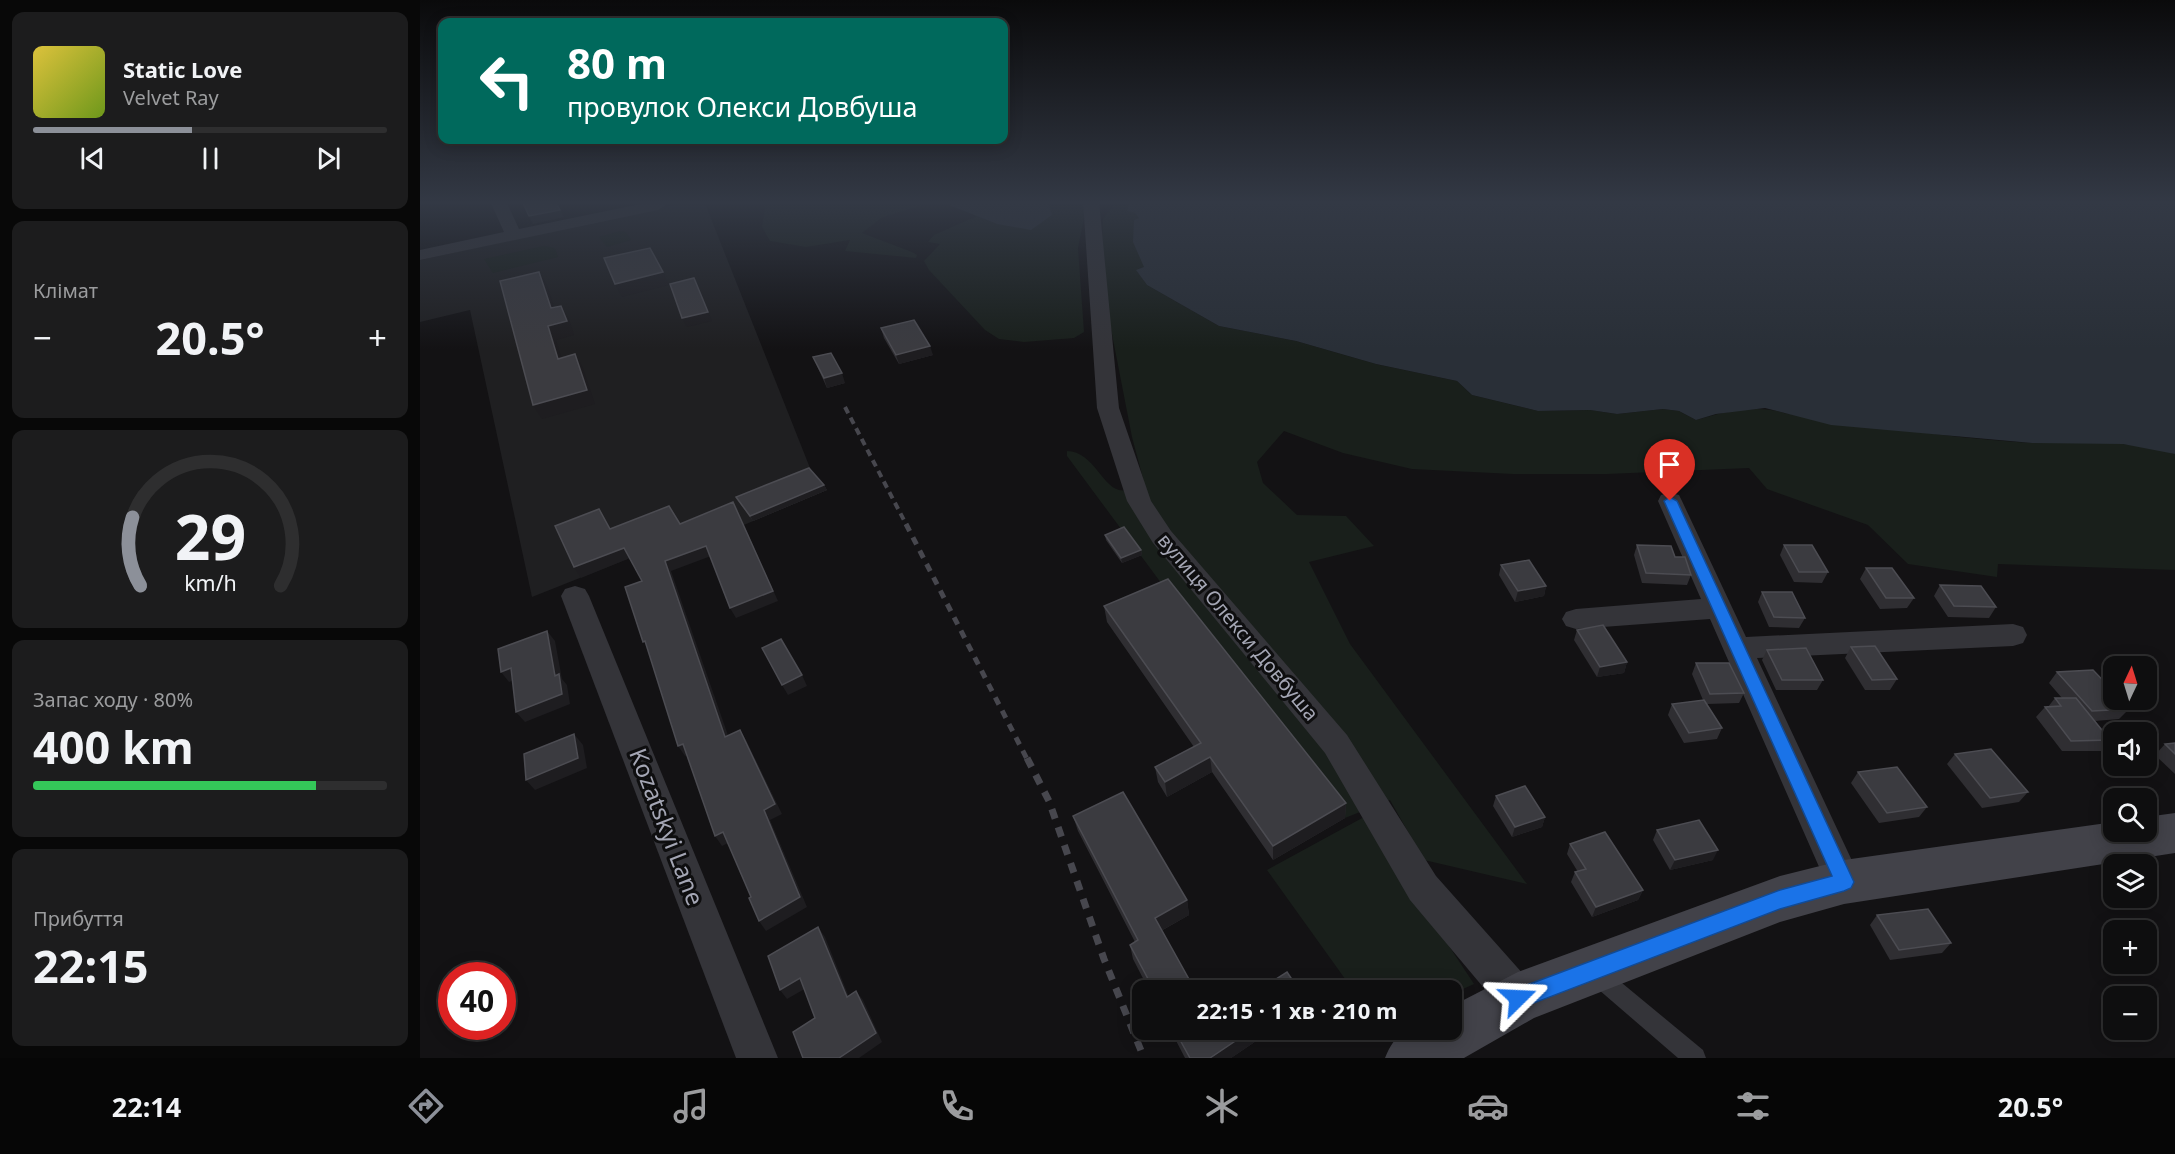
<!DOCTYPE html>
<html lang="uk">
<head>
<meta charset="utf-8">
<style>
  body { margin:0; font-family:"Noto Sans",sans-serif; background:#1c1c1d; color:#f1f3f6; height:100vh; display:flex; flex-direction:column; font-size:22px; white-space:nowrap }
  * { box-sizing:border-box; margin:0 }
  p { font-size:20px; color:#9b9c9e }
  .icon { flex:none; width:33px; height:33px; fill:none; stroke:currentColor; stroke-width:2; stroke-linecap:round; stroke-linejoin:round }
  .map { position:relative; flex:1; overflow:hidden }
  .side { display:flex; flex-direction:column; gap:12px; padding:12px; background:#080808; width:420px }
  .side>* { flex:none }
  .top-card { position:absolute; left:18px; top:18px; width:570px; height:126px; border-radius:12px; box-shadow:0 3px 15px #0003,0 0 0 2px #2e2e2f; background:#00695c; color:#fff; overflow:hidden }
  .needle { width:39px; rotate:4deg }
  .tools { position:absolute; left:1683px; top:656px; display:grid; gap:12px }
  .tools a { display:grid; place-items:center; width:54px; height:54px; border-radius:12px; background:#0e0e0f; box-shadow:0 3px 15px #0003,0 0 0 2px #2e2e2f; font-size:30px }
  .speed { position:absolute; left:18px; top:962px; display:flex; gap:12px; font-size:30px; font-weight:700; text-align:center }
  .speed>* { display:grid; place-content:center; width:78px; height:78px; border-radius:50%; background:#0e0e0f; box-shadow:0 3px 15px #0003,0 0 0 2px #2e2e2f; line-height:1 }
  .speed .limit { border:9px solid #d22; background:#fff; color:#111 }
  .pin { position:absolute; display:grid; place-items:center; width:51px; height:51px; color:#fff; margin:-62px -26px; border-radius:50% 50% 50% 0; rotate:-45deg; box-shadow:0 0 6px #0007 }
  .pin .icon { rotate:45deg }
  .me { position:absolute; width:66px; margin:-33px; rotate:69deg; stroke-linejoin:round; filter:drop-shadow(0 0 4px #0008) }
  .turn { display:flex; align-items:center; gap:21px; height:126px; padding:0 30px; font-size:27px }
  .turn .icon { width:78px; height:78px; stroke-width:2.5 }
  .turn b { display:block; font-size:42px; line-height:51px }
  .big { font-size:45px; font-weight:700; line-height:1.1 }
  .side .card { flex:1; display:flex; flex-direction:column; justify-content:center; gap:9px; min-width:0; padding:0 21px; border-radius:12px; background:#1c1c1d }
  .side .dial { align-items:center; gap:0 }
  .dial svg { height:156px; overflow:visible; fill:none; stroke:#2e2e2f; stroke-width:7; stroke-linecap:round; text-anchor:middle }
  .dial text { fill:#f1f3f6; stroke:none }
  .song { display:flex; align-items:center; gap:18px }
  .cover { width:72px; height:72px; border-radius:9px; background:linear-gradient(135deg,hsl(50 70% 55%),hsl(80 70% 35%)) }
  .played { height:6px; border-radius:3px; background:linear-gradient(90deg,#8c9099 45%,#2e2e2f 45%) }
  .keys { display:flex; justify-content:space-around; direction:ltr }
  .heat { display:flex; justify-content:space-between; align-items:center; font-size:33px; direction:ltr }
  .charge { height:9px; border-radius:4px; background:linear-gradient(90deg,#34c759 80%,#2e2e2f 0) }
  .trip { position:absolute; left:712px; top:980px; width:330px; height:60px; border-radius:12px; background:#0e0e0f; box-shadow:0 3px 15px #0003,0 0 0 2px #2e2e2f; font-weight:700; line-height:60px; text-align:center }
  .dock { display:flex; height:96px; justify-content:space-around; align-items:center; background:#060606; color:#9b9c9e }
  .dock .icon { width:42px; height:42px }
  .dock .current { color:#8c9099 }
  .dock b { font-size:27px; color:#f1f3f6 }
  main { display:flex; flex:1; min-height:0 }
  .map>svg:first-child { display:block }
  .built { fill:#1f1f21 }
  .green { fill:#191f1b }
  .water { fill:#292f37 }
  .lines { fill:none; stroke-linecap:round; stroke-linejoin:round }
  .lane { fill:#343439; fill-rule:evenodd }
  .street { fill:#343439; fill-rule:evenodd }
  .secondary { fill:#424249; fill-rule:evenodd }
  .rail-far2 { stroke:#47474e; stroke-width:4; stroke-dasharray:7 5; stroke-linecap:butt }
  .rail-far1 { stroke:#47474e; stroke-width:5; stroke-dasharray:8 7; stroke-linecap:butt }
  .rail { stroke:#47474e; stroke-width:7; stroke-dasharray:10 9; stroke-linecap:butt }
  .wall { fill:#2f2e32 }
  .shaded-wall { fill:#1e1d20 }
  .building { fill:#3b3b40; stroke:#4c4c52; stroke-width:1.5 }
  .route { fill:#1a73e8; stroke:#114b97; stroke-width:1.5 }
  .labels { text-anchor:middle; stroke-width:6; stroke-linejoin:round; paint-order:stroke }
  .street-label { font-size:20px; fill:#a4a6b4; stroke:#0e0e0f }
  .near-street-label { font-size:24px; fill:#a4a6b4; stroke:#0e0e0f }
</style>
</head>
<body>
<main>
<section class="side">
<div class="card">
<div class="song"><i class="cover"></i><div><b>Static Love</b><p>Velvet Ray</p></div></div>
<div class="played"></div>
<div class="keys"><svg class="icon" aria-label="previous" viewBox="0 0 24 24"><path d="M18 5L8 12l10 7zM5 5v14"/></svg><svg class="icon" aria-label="pause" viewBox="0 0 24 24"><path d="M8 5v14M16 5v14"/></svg><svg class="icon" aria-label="next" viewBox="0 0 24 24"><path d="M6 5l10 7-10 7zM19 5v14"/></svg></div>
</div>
<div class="card"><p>Клімат</p>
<div class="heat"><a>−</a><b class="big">20.5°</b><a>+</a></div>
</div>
<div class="card dial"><svg viewBox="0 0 100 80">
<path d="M14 69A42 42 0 1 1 86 69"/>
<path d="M14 69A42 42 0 0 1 10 34" stroke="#8c9099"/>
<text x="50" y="56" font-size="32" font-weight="700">29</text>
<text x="50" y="72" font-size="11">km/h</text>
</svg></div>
<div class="card"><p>Запас ходу · 80%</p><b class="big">400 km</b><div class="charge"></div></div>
<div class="card"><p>Прибуття</p><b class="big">22:15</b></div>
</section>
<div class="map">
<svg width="1755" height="1058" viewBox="0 0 1755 1058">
  <rect width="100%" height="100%" fill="#131214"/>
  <!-- built -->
  <path class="built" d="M272,201h12l108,272 15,17 -190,80 -7,-12 -98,39 -62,-287 -50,12v-62z"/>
  <!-- green -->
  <g class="green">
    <path d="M340,201h175l-54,17 -19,15 50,19 5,3 -1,3 -71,-7 5,-11 -44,7 -36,-6 -8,-14 3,-19z"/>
    <path d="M628,201l39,2 -9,45 6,84 -10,6 -50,4 -25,-3 -14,-9 -56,-60 -5,-9 16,-17 -12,-2 6,-7 43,-19 20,8 51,-17z"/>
    <path d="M697,201h13l-3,10 8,2 4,5 6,49 -8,4 10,14 72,41 77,15 80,23 81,17 15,14 66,16 52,-1 27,4 46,-5 16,2 17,9c27,-8 61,-16 88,-7 77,12 154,23 232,29 52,3 109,-5 159,12v116l-177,-6 -1,13 -89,-13 -40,-39 -101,-36 -18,-21 -142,6h-94l-101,-5 -69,-16 -59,-22 -27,31 6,21 34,32 49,1 28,30 -65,16 41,82 177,240 -103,-24 -34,-60 -45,18 -175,-223 -103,-139v-5c29,0 37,45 60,39 6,-1 12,-5 17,-8l-12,-45 -22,-113 -8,-85 1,-20z"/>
    <path d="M200,231l6,1 5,8 -24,7 -8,-10z"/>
    <path d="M124,246l11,2 3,9 -65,16 -9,-14z"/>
    <path d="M944,817l110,167 -22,10v-4h-99l-86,-120z"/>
  </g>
  <!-- water -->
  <g class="water">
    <path d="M519,201h109l4,14 -21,15 -34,-6z"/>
    <path d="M710,201h1045v253l-52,-10 -91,-1 -201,-18 -66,-17 -49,6 -20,6 -17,-9 -16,-2 -46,5 -27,-4 -52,1 -66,-16 -15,-14 -81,-17 -80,-23 -77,-15 -72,-41 -11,-15 8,-3 -11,-25 1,-22 5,-2 -4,-5 -8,-2z"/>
  </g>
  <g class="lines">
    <!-- lane -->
    <path class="lane" d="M1178,966l7,3 98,81 3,8h-28l-87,-75 -3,-7 3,-7z"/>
    <!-- street -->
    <g class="street">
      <path d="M70,201h16l13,28 136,-28 8,1 3,3 -8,5 -238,50v-10l84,-18z"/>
      <path d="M663,201h16l20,207 32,93 20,30 176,204 89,141 96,108 6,14 -6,14 -14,6 -14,-6 -94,-112 -85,-147 -172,-210 -26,-42 -30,-93z"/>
      <path d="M1250,493l9,2 3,6 64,136 267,-13 10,3 4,8 -4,8 -10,3 -256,12 105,224 -5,12 -13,5 -13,-5 -121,-275 -134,10 -10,-3 -4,-7 4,-7 10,-3 125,-10 -43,-98 3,-6z"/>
      <path d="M155,586l10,3 4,7 189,462h-42l-175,-462 4,-7z"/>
    </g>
    <!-- secondary -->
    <path class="secondary" d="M1755,813v40l-331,51 -64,18 -246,96 -70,40h-79c15,-37 32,-29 67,-29v-23l66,-34 262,-96 64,-16 270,-38v9h32v-14z"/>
    <!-- rail-far2 -->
    <path class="rail-far2" d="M425,407l62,119"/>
    <!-- rail-far1 -->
    <path class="rail-far1" d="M486,524l121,235"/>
    <!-- rail -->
    <path class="rail" d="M607,758l22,43 55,158 40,99"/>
  </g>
  <!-- wall -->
  <g class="wall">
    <path d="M461,328l52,27 -34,9 -15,-26z"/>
    <path d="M393,357l32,26 -18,5z"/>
    <path d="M404,485l3,5 -74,31 -14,-19 -3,-5z"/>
    <path d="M685,535l36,15 1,5 -20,8 -16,-23z"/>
    <path d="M1217,545l38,12 16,18 -4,10 -45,-2 -8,-28z"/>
    <path d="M1364,545l44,27 -6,11 -28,-1 -14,-27z"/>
    <path d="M1081,565l45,21 -2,10 -29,6 -16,-27z"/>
    <path d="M1446,568l48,30 -7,10 -27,1 -20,-30z"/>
    <path d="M1520,585l56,22 -7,11 -41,-1 -14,-21z"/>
    <path d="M1342,592l43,26 -6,10 -30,-1 -11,-25z"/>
    <path d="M684,606l242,197 -1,15 -72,42 -61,-88 -45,25 -9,-15 -3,-15 39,-20 -87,-125z"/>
    <path d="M1157,630l50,32 -3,11 -27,4 -23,-37z"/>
    <path d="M1431,647l46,32 -7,11h-25l-20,-32z"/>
    <path d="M1347,650l56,30 -6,10h-41l-14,-30z"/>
    <path d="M1276,663l48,30 -5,10 -32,1 15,24 -5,11 -33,4 -16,-28 4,-11 31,-4 -11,-26z"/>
    <path d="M1637,672l72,37 -10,10 -24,2 15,19 -9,11h-39l-26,-34 9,-10h3l7,-9h7l-13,-15z"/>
    <path d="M1755,743v31l-20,-19 10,-11z"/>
    <path d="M1535,754l73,38 -9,10 -37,6 -35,-44z"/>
    <path d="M1438,772l69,35 -8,10 -40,6 -28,-40z"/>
    <path d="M1076,796l49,21 -3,10 -30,10 -19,-31z"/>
    <path d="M653,816l114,84 2,15 -28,16 34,59h-46l-16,-31 -3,-14 5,-3 -57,-111z"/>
    <path d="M1237,830l56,30 -43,10 -17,-30z"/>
    <path d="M1150,844l73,46 -5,10 -46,17 -21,-35 4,-10h3l-11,-18z"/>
    <path d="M1457,915l74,28 -9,10 -52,7 -20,-35z"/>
    <path d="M750,1029h104l-43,29h-46z"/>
  </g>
  <!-- shaded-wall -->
  <g class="shaded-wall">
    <path d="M140,210l4,7 -31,7 -4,-8z"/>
    <path d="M119,272l8,13 12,37 -8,-14z"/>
    <path d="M243,272l6,13 -47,12 -7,-13z"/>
    <path d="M278,287l14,34 -25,6 -5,-9z"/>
    <path d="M141,306l8,13 5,16 -18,5 10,33 -8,-14 -10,-33z"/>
    <path d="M510,346l3,9 -34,9 -3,-9z"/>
    <path d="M155,354l8,14 12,36 -53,15 -9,-14z"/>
    <path d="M422,373l3,10 -18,5 -3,-10z"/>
    <path d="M404,485l3,5 -74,31 -3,-5z"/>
    <path d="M318,512l40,89 -42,17 -6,-10z"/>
    <path d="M286,546l5,10 -40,15 61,176 -7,-10 -60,-176z"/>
    <path d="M204,548l6,10 -49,20 -7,-11z"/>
    <path d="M721,550l1,5 -20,8 -1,-5z"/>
    <path d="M1126,586l-2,10 -29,6 3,-11z"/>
    <path d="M127,631l8,10 7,38 5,6 3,19 -45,18 -9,-10 39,-36z"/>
    <path d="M1207,662l-3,11 -27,4 3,-10z"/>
    <path d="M91,668l9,10 -11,4 -8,-10z"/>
    <path d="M382,675l5,11 -19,9 -6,-10z"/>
    <path d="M320,730l6,10 36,74 -12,6 37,87 -41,24 -7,-10z"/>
    <path d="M154,734l9,11 4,23 -52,22 -9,-10z"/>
    <path d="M263,744l7,10 -5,2 -7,-10z"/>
    <path d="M790,757l2,15 -45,25 -2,-15z"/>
    <path d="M926,803l-1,15 -72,42v-14z"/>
    <path d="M1125,817l-3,10 -30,10 3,-10z"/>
    <path d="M303,832l7,10 -8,4 -7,-10z"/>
    <path d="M1298,850l-5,10 -43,10 5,-10z"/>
    <path d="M1223,890l-5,10 -46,17 4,-10z"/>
    <path d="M767,900l2,15 -32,18 -2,-15z"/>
    <path d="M398,927l7,10 28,70 -6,-10z"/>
    <path d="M380,978l8,9 -21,12 -7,-9z"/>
    <path d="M436,991l7,9 19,42 -23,16h-20z"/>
    <path d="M833,1029h21l-43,29h-21z"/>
  </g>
  <!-- building -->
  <g class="building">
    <path d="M102,201h33l5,9 -31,6z"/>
    <path d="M230,248l13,24 -48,12 -11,-26z"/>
    <path d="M119,272l12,36 10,-2 6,15 -19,5 10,33 17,-5 12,36 -54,15 -33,-124z"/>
    <path d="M274,278l14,34 -26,6 -12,-34z"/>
    <path d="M494,320l16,26 -34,9 -15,-27z"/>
    <path d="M411,353l11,20 -18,5 -11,-21z"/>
    <path d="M389,468l15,17 -74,31 -14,-19z"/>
    <path d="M313,502l40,89 -43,17 -24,-62 -41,15 60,176 15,-7 35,74 -11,6 36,87 -41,24 -10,-23 2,-1 -28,-65 -8,4 -32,-92 -5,2 -33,-105 -2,1 -18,-55 17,-6 -18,-33 -50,19 -19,-41 44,-17 11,20 59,-23 11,18z"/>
    <path d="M704,527l17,23 -20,8 -16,-23z"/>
    <path d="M1217,545l34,1 4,11h10l6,18 -45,-2z"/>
    <path d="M1364,545h28l16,27h-29z"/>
    <path d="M1109,560l17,26 -28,5 -17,-26z"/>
    <path d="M1446,568h26l22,30h-28z"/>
    <path d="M748,579l178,224 -73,43 -63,-89 -45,25 -10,-15 46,-24 -97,-137z"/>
    <path d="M1520,585l41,1 15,21 -42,-1z"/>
    <path d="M1342,592h30l13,26 -31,-1z"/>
    <path d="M1183,625l24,37 -27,5 -23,-37z"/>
    <path d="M127,631l8,45 4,-2 3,20 -46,18 -5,-44 -10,4 -3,-23z"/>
    <path d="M361,639l21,36 -20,10 -20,-37z"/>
    <path d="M1455,646l22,33 -25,1 -21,-33z"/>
    <path d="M1386,648l17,32h-41l-15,-30z"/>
    <path d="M1276,663h33l15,30 -34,1z"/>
    <path d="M1673,670l21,22v7h6l9,10 -37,2 -35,-39z"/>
    <path d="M1635,698h21l34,42 -39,1 -26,-34 16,-1z"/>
    <path d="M1284,700l18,28 -33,5 -17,-29z"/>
    <path d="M154,734l4,24 -52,22 -2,-26z"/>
    <path d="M1755,743v11l-10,-10z"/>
    <path d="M1571,749l37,43 -38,6 -35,-44z"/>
    <path d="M1477,767l30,40 -40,6 -29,-41z"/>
    <path d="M1105,786l20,31 -30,10 -19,-31z"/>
    <path d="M703,792l64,108 -32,18 40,72h-41l-24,-45 8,-5 -65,-124z"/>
    <path d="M1279,820l19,30 -43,10 -18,-30z"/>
    <path d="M1185,832l38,58 -47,17 -21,-35 11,-3 -16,-25z"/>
    <path d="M1508,909l23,34 -52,7 -22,-35z"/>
    <path d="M398,927l29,70 9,-6 20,42 -37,25h-36l-10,-26 22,-14 -15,-40 -20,12 -12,-34z"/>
    <path d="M867,972l12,18h-40z"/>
    <path d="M754,1029h79l-43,29h-20z"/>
  </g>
  <!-- sky -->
  <linearGradient id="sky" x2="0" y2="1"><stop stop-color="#0a0a0b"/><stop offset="0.58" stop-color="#333945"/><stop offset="1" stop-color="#333945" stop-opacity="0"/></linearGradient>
  <rect width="1755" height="349" fill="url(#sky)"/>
  <!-- route -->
  <path class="route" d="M1250,497l7,4 177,381 -3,6 -7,3 -64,18 -262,100 -7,-3 -3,-8 3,-7 269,-101 52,-14 -168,-375z"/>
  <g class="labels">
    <!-- street labels -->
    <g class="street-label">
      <text transform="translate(818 627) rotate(50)" y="7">вулиця Олекси Довбуша</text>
    </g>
    <!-- near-street labels -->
    <g class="near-street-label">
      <text transform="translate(246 827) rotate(69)" y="8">Kozatskyi Lane</text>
    </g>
  </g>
</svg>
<div class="tools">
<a><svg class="needle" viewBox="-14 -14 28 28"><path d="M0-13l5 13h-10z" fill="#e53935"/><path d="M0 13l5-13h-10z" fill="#9b9c9e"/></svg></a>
<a><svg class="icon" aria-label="sound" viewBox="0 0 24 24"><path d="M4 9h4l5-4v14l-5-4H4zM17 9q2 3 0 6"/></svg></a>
<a><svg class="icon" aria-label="search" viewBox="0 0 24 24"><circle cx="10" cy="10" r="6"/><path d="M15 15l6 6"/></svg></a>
<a><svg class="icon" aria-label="layers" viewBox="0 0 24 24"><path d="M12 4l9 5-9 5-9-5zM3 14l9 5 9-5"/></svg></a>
<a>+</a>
<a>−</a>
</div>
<div class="speed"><div class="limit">40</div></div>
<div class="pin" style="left:1250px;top:501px;background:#d93025"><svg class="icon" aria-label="arrive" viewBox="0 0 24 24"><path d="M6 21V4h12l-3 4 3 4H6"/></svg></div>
<svg class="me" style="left:1098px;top:998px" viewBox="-20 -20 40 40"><path d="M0-17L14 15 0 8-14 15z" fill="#1a73e8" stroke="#fff" stroke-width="4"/></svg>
<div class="trip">22:15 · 1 хв · 210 m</div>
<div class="top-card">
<div class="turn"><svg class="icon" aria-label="left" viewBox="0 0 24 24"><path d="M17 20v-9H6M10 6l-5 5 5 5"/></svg><div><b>80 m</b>провулок Олекси Довбуша</div></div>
</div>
</div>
</main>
<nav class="dock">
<b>22:14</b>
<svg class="icon current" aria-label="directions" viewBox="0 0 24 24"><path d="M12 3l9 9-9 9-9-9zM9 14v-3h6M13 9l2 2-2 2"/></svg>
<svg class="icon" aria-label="music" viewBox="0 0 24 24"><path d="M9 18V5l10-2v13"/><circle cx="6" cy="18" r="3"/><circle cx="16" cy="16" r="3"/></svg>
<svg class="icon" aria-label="phone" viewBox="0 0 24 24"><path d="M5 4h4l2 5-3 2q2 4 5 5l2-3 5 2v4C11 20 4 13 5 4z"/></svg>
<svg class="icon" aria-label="climate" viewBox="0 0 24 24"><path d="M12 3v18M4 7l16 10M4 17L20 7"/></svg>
<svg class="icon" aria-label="car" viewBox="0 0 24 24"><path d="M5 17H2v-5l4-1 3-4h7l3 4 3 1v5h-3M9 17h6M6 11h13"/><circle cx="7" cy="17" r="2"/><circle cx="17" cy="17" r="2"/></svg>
<svg class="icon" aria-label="filters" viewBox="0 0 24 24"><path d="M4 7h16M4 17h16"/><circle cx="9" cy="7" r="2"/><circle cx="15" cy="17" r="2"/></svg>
<b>20.5°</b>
</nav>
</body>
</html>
